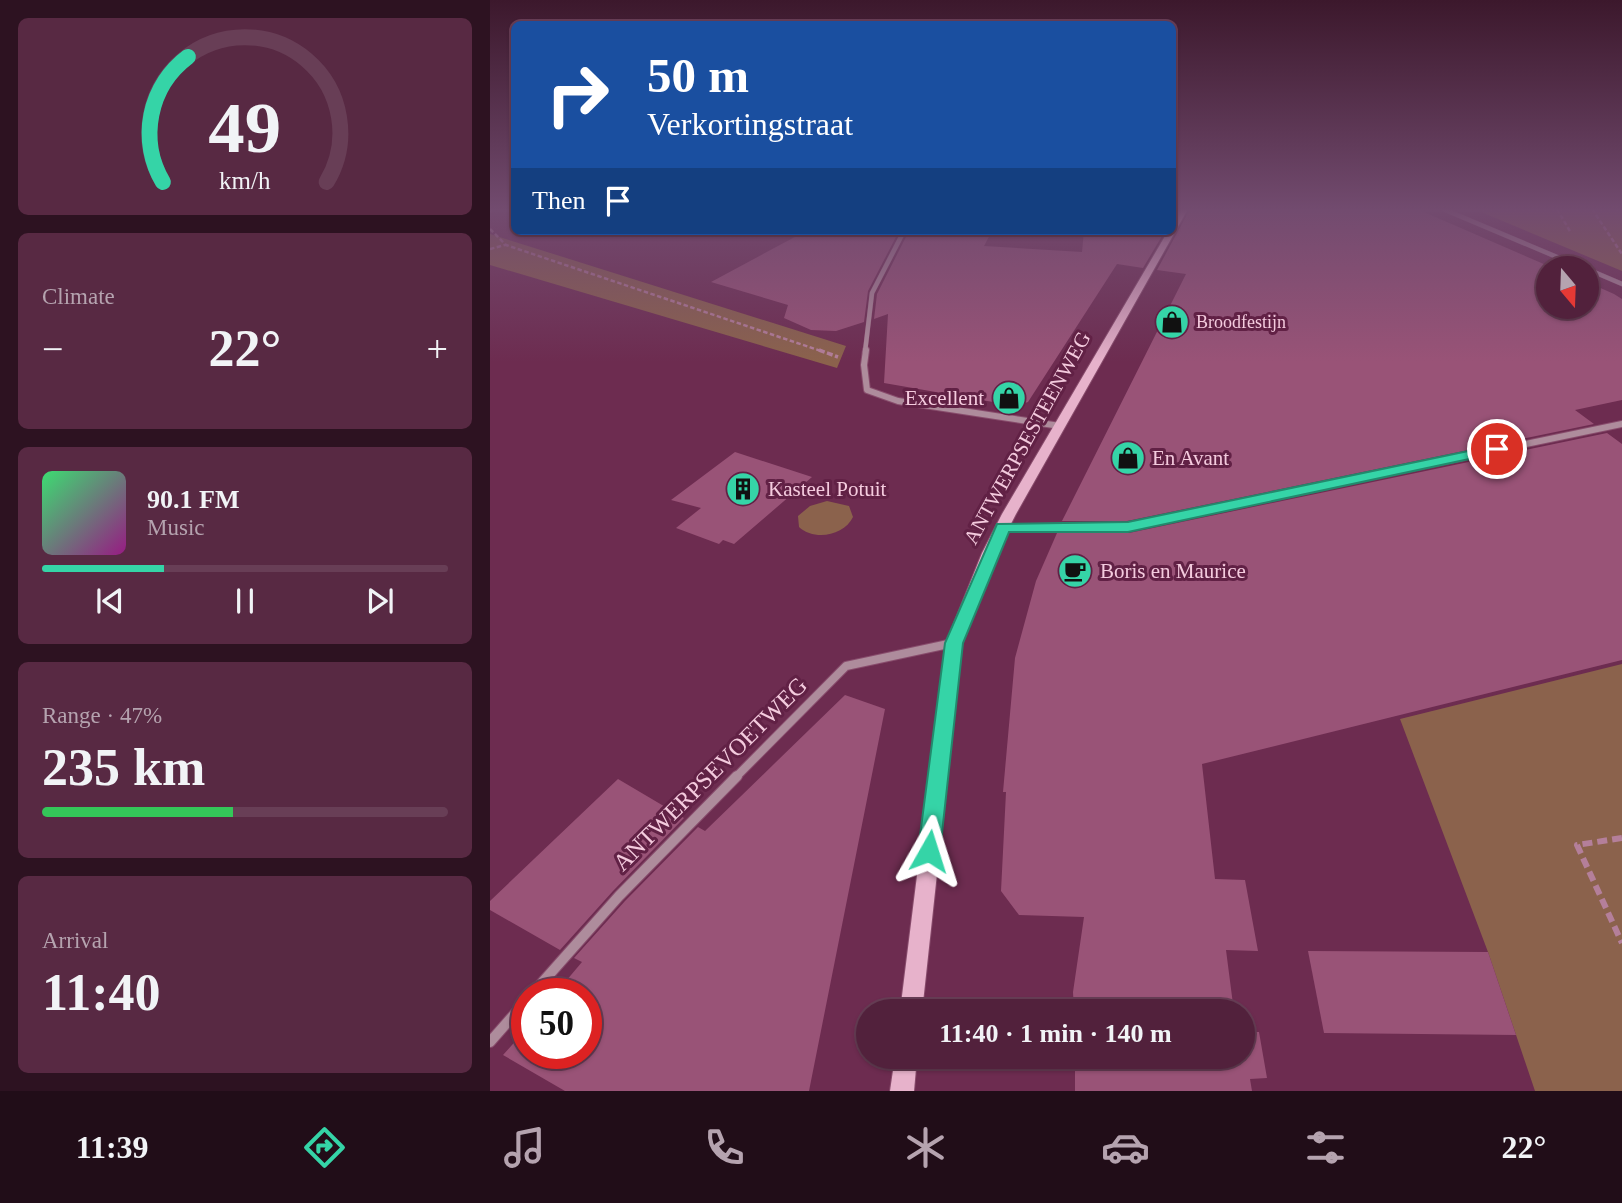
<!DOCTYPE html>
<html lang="en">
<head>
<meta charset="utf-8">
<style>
  body { margin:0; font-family:"Times New Roman",serif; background:#582943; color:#f1f3f6; height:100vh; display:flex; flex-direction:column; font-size:26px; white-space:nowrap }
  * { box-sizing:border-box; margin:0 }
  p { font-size:23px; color:#b5a3af }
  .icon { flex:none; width:38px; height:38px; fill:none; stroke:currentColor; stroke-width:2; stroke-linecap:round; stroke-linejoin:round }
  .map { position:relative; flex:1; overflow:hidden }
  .side { display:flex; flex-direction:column; gap:18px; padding:18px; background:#2d1221; width:490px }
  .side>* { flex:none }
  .banner { position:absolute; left:21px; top:21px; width:665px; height:214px; border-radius:10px; box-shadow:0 2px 5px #0004,0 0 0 2px #683e56; background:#1a4fa0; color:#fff; overflow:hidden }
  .needle { width:46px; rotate:161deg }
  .buttons { position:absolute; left:1046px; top:256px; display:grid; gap:14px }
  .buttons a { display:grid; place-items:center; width:63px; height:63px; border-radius:50%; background:#52213c; box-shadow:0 2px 5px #0004,0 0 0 2px #683e56; font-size:35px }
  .speed { position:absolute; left:21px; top:978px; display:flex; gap:14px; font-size:35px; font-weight:700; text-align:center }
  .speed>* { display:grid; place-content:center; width:91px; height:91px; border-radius:50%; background:#52213c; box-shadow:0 2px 5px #0004,0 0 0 2px #683e56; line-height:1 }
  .speed .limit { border:10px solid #d22; background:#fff; color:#111 }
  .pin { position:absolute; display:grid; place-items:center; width:60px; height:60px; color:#fff; margin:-30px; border:4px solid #fff; border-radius:50%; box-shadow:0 2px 7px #0007 }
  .me { position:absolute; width:77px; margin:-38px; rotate:6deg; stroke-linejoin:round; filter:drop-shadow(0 0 5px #0008) }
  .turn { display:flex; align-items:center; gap:24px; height:147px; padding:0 21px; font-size:32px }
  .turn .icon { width:91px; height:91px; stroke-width:2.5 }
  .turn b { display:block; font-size:49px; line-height:60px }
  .then { display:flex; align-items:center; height:66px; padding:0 21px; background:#0003; gap:14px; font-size:26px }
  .big { font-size:52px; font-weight:700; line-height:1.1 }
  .side .card { flex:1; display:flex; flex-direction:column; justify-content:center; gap:10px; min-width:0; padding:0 24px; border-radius:10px; background:#582943 }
  .side .dial { align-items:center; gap:0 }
  .dial svg { height:182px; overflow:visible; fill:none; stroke:#683e56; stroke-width:7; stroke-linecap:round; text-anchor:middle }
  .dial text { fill:#f1f3f6; stroke:none }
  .song { display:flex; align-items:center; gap:21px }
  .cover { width:84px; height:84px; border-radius:10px; background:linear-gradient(135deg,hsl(140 70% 55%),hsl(310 70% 35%)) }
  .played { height:7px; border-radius:4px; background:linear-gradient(90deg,#35d4a7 30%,#683e56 30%) }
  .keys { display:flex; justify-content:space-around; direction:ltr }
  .heat { display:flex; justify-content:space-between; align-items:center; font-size:38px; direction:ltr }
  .charge { height:10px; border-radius:5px; background:linear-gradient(90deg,#34c759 47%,#683e56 0) }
  .trip { position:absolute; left:366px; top:999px; width:399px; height:70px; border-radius:35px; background:#52213c; box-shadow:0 2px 5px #0004,0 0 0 2px #683e56; font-weight:700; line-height:70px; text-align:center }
  .dock { display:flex; height:112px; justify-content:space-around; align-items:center; background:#210d18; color:#b5a3af }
  .dock .icon { width:49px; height:49px }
  .dock .on { color:#35d4a7 }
  .dock b { font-size:32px; color:#f1f3f6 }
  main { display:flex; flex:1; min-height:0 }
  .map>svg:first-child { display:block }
  .green { fill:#8b624c }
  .building { fill:#995377 }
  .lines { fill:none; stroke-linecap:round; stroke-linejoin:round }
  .minor-far3-casing { stroke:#884c6c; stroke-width:5 }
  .minor-far2-casing { stroke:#884c6c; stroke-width:8 }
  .minor-far1-casing { stroke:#884c6c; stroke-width:10 }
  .minor-casing { stroke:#884c6c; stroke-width:12 }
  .secondary-casing { stroke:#884c6c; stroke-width:2 }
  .path-far2 { stroke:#b47f9a; stroke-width:2.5; stroke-dasharray:4.5 2.5; stroke-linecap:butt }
  .path-far1 { stroke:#b47f9a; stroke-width:3.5; stroke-dasharray:6 2.5; stroke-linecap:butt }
  .path { stroke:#b47f9a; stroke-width:6; stroke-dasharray:10 5; stroke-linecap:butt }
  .minor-far3 { stroke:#ae8c9c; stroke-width:4.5 }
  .minor-far2 { stroke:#ae8c9c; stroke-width:6 }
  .minor-far1 { stroke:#ae8c9c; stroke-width:8 }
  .minor { stroke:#ae8c9c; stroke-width:10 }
  .secondary { fill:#e7b2cb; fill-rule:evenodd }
  .route { fill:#35d4a7; stroke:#228a6d; stroke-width:2 }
  .labels { text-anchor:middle; stroke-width:6; stroke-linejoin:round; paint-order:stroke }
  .far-poi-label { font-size:18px; fill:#f4cbde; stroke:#612145; text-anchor:start }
  .poi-label { font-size:21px; fill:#f4cbde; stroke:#612145; text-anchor:start }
  .street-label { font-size:21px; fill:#f4cbde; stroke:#612145 }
  .near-street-label { font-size:24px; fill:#f4cbde; stroke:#612145 }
</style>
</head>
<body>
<main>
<section class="side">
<div class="card dial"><svg viewBox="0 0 100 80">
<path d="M14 69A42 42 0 1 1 86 69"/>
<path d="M14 69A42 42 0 0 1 25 14" stroke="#35d4a7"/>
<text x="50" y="56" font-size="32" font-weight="700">49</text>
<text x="50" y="72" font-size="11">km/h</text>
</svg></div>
<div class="card"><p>Climate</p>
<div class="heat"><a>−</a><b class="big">22°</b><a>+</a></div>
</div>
<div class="card">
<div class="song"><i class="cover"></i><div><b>90.1 FM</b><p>Music</p></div></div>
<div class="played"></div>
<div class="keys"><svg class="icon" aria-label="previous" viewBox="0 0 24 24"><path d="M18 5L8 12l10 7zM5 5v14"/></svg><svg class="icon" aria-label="pause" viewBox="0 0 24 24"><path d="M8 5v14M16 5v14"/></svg><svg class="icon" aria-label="next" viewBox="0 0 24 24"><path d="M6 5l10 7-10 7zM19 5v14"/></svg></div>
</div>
<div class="card"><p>Range · 47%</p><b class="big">235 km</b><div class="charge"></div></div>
<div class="card"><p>Arrival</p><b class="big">11:40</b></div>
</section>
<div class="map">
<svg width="1132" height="1091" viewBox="0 0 1132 1091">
  <rect width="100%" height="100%" fill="#6d2c50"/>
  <!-- green -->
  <g class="green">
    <path d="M984,209h148v62z"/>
    <path d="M0,234l356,112 -9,22 -347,-103z"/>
    <path d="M337,501l22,5 4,11c-9,19 -39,24 -54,10l-1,-11 12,-10z"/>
    <path d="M1132,664v427h-87l-47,-139 -88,-233z"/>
  </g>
  <!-- building -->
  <g class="building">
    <path d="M700,209h227l136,59h-4v38h38v-24l27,12 8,5v101l-47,10 19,14 -467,97h-65l124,-247 -29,-4z"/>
    <path d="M316,231h93l-31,60 -4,31 -28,9 -25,-1 -27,-12 4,-13 -77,-23z"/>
    <path d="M419,231h83l-8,15 98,6 2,-21h81l-22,37 -26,-4 -89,138 -12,4 -132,-23 4,-69 -14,5 3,-25z"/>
    <path d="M1117,433l15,11v216l-420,104 13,115 30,1 13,71 -32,-1 8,62h-160l-1,-20 11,-75 -65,-2 -18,-24 5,-99h-3l12,-134 21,-77 21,-48h72z"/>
    <path d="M245,452l77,25 -78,67 -11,-4 -4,4 -43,-16 25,-20 -30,-8z"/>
    <path d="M355,695l40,14 -76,382h-244l-62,-36 24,-27v26h59v-60h-31l27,-32 -8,-4 51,-57 73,-74 7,4z"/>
    <path d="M128,779l66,39 -71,73 -53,59 -70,-40v-9z"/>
    <path d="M818,951l180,1 28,83 -192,-2z"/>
    <path d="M752,1032h17l8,46 -17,1 2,12h-177v-34h167z"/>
  </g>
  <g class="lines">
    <!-- minor-far3 casing -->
    <g class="minor-far3-casing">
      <g id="minor-far3">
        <path d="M953,209l140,59"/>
        <path d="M1097,269l35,15"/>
        <path d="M375,352l7,-59 32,-62"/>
      </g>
    </g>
    <!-- minor-far2 casing -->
    <g class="minor-far2-casing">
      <g id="minor-far2">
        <path d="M376,350l-2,15 3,25 31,11 162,25"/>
        <path d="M513,527h125l494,-103"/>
      </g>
    </g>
    <!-- minor-far1 casing -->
    <g class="minor-far1-casing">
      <path id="minor-far1" d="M245,778l111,-112 107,-23"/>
    </g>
    <!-- minor casing -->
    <g class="minor-casing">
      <g id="minor">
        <path d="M42,994l87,-98 118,-120"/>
        <path d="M0,1042l37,-42"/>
      </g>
    </g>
    <!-- secondary casing -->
    <g class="secondary-casing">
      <g id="secondary">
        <path d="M690,209h8l-172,305 -20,39 -34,90 -40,369h-22l46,-369 36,-90 20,-39 166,-283h4v-9z"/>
        <path d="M405,1057h22l-3,34h-24z"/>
      </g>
    </g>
    <!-- path-far2 -->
    <g class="path-far2">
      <path d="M1067,209l14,24"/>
      <path d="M1102,209l30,45"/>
      <path d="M0,212l3,-3"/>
      <path d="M0,229l16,16 318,107"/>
      <path d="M0,249l15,-4"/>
    </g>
    <!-- path-far1 -->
    <path class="path-far1" d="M329,350l19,7"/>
    <!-- path -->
    <path class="path" d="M1132,838l-45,7 45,98"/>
    <!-- minor-far3 -->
    <use href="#minor-far3" class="minor-far3"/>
    <!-- minor-far2 -->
    <use href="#minor-far2" class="minor-far2"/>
    <!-- minor-far1 -->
    <use href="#minor-far1" class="minor-far1"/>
    <!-- minor -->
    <use href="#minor" class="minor"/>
    <!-- secondary -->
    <use href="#secondary" class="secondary"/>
  </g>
  <!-- sky -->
  <linearGradient id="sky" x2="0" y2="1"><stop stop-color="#3c182c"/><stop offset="0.58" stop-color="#724b6f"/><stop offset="1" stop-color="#724b6f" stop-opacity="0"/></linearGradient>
  <rect width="1132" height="362" fill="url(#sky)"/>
  <!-- route -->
  <path class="route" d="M1007,445l7,4 -2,3 -374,80h-119l-46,111 -23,208 -3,7 -8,3 -8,-3 -3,-7 27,-208 52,-119 131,-2z"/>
  <!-- icons -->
  <defs>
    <g id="shop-disc" transform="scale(1.75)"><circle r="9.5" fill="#35d4a7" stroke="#612145"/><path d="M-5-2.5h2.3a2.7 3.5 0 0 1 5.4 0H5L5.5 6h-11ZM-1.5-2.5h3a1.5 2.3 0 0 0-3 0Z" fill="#111"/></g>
    <g id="building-disc" transform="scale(1.75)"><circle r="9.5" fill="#35d4a7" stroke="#612145"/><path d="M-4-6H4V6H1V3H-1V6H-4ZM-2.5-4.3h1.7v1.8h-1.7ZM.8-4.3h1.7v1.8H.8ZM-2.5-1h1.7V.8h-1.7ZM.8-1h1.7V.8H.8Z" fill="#111"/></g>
    <g id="cafe-disc" transform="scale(1.75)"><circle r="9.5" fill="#35d4a7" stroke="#612145"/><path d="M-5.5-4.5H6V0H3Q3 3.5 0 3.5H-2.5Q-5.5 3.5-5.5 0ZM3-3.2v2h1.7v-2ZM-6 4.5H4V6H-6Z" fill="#111"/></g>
  </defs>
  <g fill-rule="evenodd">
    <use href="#shop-disc" x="682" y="322"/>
    <use href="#shop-disc" x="519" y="398"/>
    <use href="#shop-disc" x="638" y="458"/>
    <use href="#building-disc" x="253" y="489"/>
    <use href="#cafe-disc" x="585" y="571"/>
  </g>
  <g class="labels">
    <!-- far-poi labels -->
    <g class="far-poi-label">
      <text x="706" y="328">Broodfestijn</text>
    </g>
    <!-- poi labels -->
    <g class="poi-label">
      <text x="494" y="405" text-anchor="end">Excellent</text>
      <text x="662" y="465">En Avant</text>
      <text x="278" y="496">Kasteel Potuit</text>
      <text x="610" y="578">Boris en Maurice</text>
    </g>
    <!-- street labels -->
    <g class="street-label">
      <text transform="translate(537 438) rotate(-61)" y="7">ANTWERPSESTEENWEG</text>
    </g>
    <!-- near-street labels -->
    <g class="near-street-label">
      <text transform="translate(220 774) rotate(-45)" y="8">ANTWERPSEVOETWEG</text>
    </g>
  </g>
</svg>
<div class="buttons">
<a><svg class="needle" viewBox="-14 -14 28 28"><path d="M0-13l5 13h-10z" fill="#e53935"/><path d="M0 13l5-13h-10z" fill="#b5a3af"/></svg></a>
</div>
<div class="speed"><div class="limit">50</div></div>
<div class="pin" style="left:1007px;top:449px;background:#d93025"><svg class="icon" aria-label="arrive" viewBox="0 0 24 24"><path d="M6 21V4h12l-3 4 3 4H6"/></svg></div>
<svg class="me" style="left:439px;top:851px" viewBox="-20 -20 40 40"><path d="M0-17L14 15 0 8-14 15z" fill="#35d4a7" stroke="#fff" stroke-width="4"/></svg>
<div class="trip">11:40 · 1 min · 140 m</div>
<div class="banner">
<div class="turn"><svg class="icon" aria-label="right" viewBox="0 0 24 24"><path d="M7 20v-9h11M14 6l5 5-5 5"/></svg><div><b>50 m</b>Verkortingstraat</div></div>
<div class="then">Then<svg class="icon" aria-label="arrive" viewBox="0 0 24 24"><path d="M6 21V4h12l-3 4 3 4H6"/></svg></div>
</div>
</div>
</main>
<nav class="dock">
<b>11:39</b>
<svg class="icon on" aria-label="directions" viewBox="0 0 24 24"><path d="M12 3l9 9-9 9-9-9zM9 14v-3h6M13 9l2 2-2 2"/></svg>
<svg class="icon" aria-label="music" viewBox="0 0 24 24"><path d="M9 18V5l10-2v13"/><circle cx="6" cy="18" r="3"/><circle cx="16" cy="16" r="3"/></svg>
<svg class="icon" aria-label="phone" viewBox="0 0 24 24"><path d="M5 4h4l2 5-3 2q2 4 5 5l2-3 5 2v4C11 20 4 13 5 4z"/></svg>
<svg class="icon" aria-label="climate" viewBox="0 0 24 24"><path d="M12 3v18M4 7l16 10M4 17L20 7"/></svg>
<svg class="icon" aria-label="car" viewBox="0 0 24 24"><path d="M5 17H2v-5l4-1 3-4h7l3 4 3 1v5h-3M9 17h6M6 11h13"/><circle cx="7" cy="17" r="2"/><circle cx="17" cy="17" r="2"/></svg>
<svg class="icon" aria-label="filters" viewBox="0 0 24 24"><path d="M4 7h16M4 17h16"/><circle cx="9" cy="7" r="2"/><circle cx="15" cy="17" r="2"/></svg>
<b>22°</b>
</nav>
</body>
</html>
